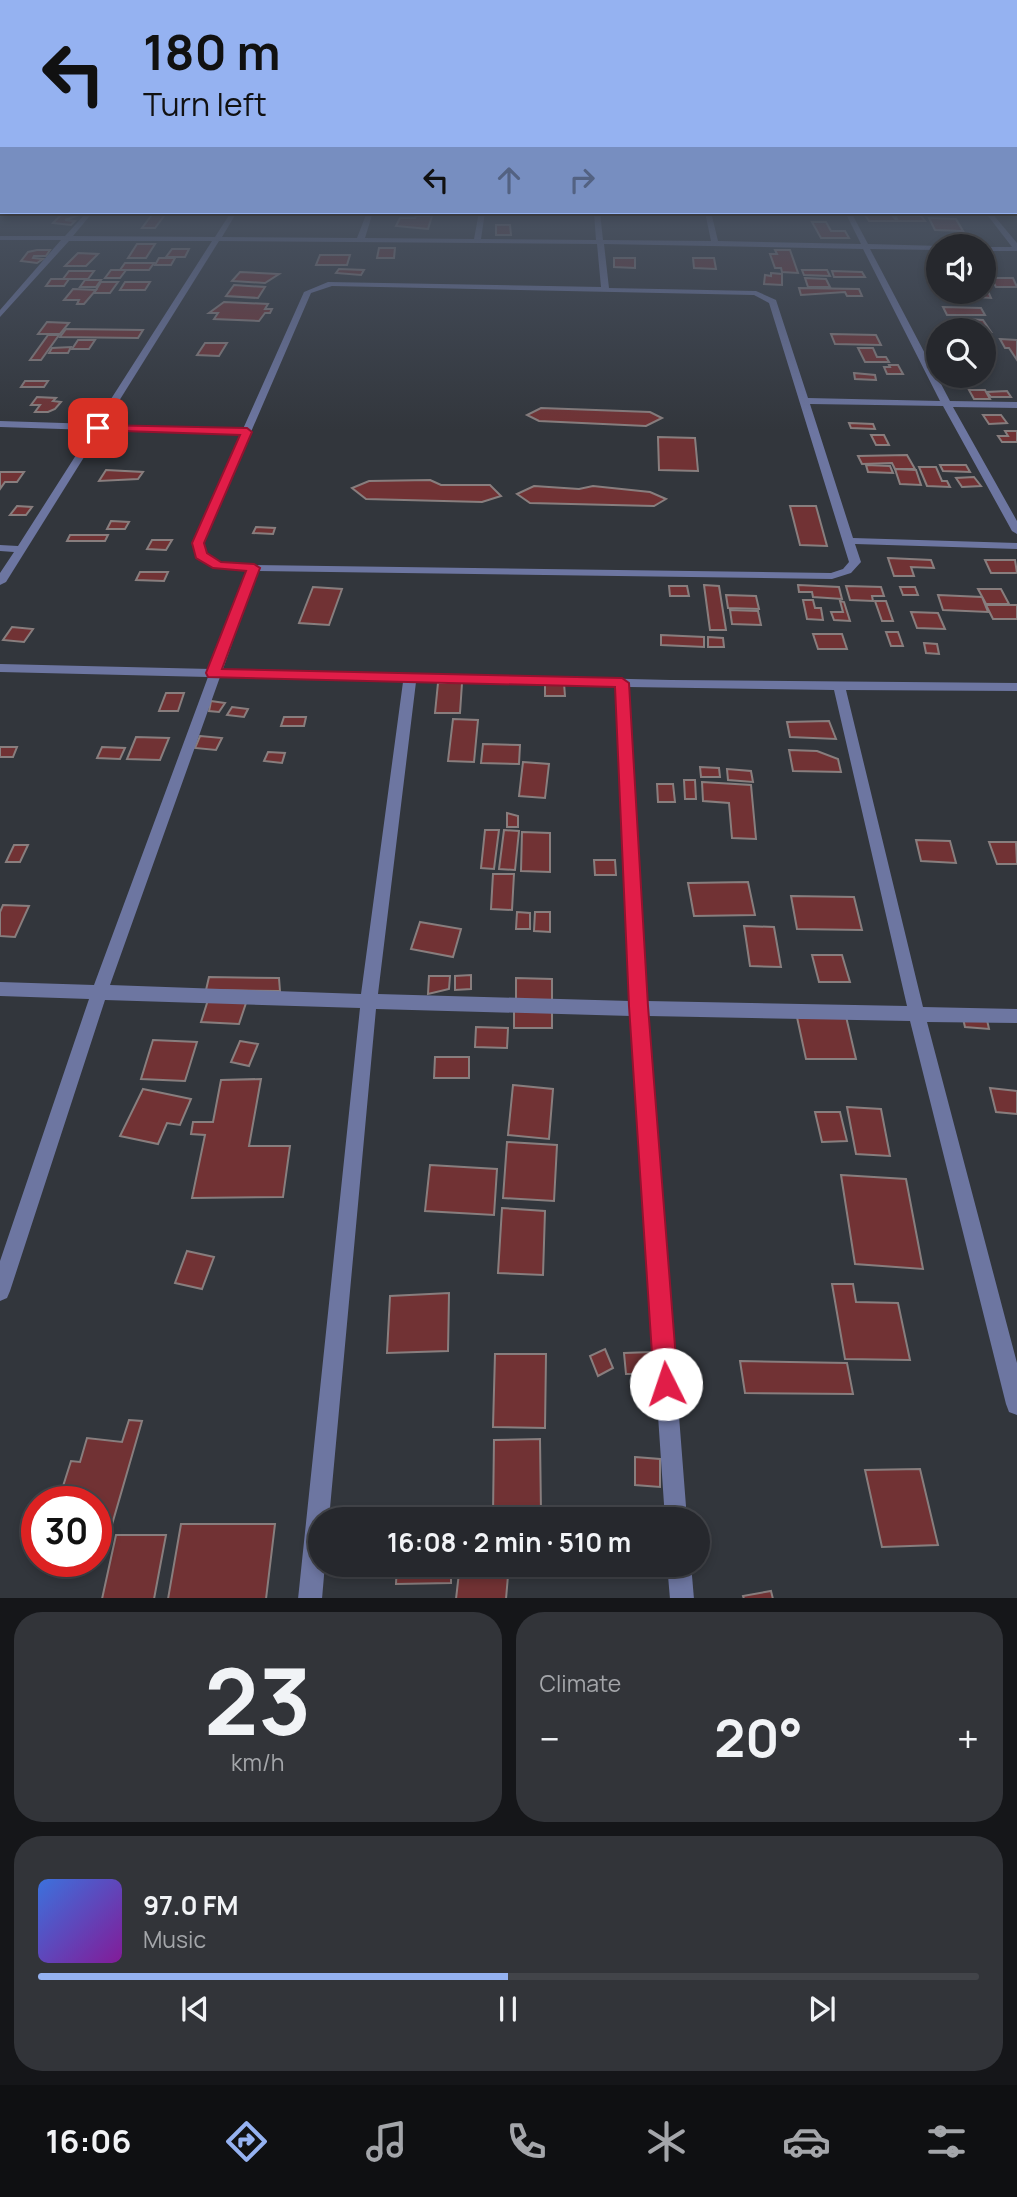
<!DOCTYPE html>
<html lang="en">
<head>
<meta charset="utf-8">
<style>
  body { margin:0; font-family:Manrope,sans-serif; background:#323439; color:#f1f3f6; height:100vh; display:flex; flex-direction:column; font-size:26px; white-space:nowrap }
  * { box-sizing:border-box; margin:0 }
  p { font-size:23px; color:#a4a6aa }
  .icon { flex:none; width:38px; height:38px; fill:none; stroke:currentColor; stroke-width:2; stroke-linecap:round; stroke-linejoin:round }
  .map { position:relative; height:1598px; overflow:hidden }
  .side { display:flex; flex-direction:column; gap:14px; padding:14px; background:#151619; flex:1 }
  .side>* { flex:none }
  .hud { position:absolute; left:0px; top:0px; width:1018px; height:214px; box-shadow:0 4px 10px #0003,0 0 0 2px #424449; background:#95b2f1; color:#111; overflow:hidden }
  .tools { position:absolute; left:926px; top:234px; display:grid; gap:14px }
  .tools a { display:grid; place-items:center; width:70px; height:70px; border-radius:50%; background:#26282d; box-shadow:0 4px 10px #0003,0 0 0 2px #424449; font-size:35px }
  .speed { position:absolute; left:21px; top:1486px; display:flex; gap:14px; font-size:35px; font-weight:700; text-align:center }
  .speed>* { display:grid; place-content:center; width:91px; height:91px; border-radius:50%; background:#26282d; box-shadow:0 4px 10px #0003,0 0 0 2px #424449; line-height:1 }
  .speed .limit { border:10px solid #d22; background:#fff; color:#111 }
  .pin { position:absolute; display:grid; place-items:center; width:60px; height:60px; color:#fff; margin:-30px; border-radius:14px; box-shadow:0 4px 10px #0006 }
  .me { position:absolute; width:77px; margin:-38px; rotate:356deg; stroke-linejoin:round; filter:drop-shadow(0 0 5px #0008) }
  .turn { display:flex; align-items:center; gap:24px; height:147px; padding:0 28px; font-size:32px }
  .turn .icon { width:91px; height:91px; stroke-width:2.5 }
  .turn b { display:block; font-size:49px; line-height:60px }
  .lanes { display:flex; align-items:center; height:66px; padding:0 28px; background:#0003; justify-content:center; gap:35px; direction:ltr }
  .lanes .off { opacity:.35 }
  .big { font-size:52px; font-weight:700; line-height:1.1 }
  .side .widget { flex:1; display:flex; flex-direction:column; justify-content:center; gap:10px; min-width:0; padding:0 24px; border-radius:28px; background:#323439 }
  .side .dial { align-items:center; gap:0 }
  .dial b { font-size:91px; line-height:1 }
  .song { display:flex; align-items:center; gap:21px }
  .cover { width:84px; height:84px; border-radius:10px; background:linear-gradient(135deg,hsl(220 70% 55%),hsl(290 70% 35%)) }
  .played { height:7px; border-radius:4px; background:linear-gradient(90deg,#95b2f1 50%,#424449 50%) }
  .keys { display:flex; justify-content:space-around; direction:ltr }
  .heat { display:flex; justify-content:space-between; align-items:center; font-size:38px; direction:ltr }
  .side .tiles { flex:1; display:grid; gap:14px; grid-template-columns:1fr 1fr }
  .widget:last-child { grid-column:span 2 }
  .trip { position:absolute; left:308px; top:1507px; width:402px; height:70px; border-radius:35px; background:#26282d; box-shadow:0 4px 10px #0003,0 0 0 2px #424449; font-weight:700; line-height:70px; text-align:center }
  .tabs { display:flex; height:112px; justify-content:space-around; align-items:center; background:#0f1012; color:#a4a6aa }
  .tabs .icon { width:49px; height:49px }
  .tabs .current { color:#95b2f1 }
  .tabs b { font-size:32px; color:#f1f3f6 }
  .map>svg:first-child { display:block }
  .building { fill:#713234; stroke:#887e7e; stroke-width:2 }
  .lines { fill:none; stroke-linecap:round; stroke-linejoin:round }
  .street { fill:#6d76a1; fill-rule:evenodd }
  .route { fill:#e11d48; stroke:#92132f; stroke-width:2 }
</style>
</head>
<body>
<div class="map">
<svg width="1017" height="1599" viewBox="0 0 1017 1599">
  <rect width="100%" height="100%" fill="#32363c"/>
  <!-- building -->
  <g class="building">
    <path d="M154,212h13l-12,16h-13z"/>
    <path d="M62,214h19l-16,6 10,1 -4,4 -18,-2z"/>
    <path d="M865,215h27l5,6h-28z"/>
    <path d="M895,215l26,1 4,5h-27z"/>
    <path d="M416,216h16l-4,13 -32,-3 4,-8h15z"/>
    <path d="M929,218l27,1 7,12 -28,-1z"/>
    <path d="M812,222h14l5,9h14l4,7h-28z"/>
    <path d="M496,225h14l1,10h-15z"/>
    <path d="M137,244h18l-9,14h-18z"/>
    <path d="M379,248h16l-1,10h-17z"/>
    <path d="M172,249h17l-4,8h-19z"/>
    <path d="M37,250h13l-4,6h-12l-1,2 10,1 -6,4 -16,-2 7,-9z"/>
    <path d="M775,250h15l8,23 -16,-1 -1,-4h-6l-5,-14h7z"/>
    <path d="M78,253l20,1 -12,12h-21z"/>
    <path d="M320,255h30l-3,10h-31z"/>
    <path d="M159,258h16l-4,7h-16z"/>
    <path d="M614,258h21v10l-21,-1z"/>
    <path d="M693,258h21l2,11 -22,-1z"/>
    <path d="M125,263h29l-5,7h-29z"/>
    <path d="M339,269l25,1 -3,5 -25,-2z"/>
    <path d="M111,270h15l-6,8h-15z"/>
    <path d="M802,270h25l3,6 -26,-1z"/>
    <path d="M69,271h25l-6,8h-25z"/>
    <path d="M832,271l30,1 3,5h-31z"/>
    <path d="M240,272l39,2 -14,9 -33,-2z"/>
    <path d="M771,273l11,1v11l-18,-1 1,-9 6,1z"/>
    <path d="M805,278l21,1 4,8h-22z"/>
    <path d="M991,278h22l4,9h-21z"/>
    <path d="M51,279h18l-5,7h-18z"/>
    <path d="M85,280h16l-5,7h-16z"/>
    <path d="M101,282h17l-8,11h-16z"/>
    <path d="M125,282h25l-5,8h-25z"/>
    <path d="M234,285l31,2 -7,11 -32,-2z"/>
    <path d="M799,288l60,1 3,7h-15l-2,-4 -44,3z"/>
    <path d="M73,289l23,1 -12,14h-7l2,-4h-15z"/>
    <path d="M984,290l4,1 3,7 -30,-2 -1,-3z"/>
    <path d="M224,302l44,2 -3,5h7l-2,4h-5l-6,8 -45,-2 4,-6h-9z"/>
    <path d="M943,307l38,1 4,7h-38z"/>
    <path d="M967,319l16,1 8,12 -17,-1z"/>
    <path d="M47,322l22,1 -9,11h-22z"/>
    <path d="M66,329l77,1 -5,8 -78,-1z"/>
    <path d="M831,334l45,1 5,10 -46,-1z"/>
    <path d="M48,335h11l-18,25h-11z"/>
    <path d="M1000,339l17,1v20l-8,-12h-4z"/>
    <path d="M78,340h17l-6,9h-17z"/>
    <path d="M205,343h22l-8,13 -22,-1z"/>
    <path d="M71,347l-3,6h-19l3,-5z"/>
    <path d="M858,348h15l4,9h9l3,5h-24z"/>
    <path d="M889,365h9l5,9h-16l-3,-7h6z"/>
    <path d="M854,373l21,2 1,5 -21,-1z"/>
    <path d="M25,381h23l-4,6h-23z"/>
    <path d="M969,390h16l5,9h-16z"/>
    <path d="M1007,391l4,6h-20l-4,-5z"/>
    <path d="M37,397l19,1 -3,3 8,1 -6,7 -7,3h-13l5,-7h-9z"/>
    <path d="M541,408l109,4 12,6 -16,8 -107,-5 -12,-6z"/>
    <path d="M983,415h18l6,8 -18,1z"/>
    <path d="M849,423l24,1 2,5 -24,-1z"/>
    <path d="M1005,431h12v11h-15l-4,-6h10z"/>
    <path d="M871,435h13l5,10h-13z"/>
    <path d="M658,437l37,1 3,33 -39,-1z"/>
    <path d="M907,455l8,14h-20l-3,-6 -30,1 -4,-8z"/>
    <path d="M866,465l24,1 3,7 -25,-1z"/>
    <path d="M940,465h26l4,7 -27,-1z"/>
    <path d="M919,467h17l6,14h5l3,6 -23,-1z"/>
    <path d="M895,469l21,1 5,15 -21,-1z"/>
    <path d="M106,470l37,2 -5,7 -39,2z"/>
    <path d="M0,472h24l-7,10h-12l-5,7z"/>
    <path d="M974,477l7,9 -19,1 -6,-9z"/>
    <path d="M430,480l11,5h49l11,11 -19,6 -116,-3 -14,-11 17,-7z"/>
    <path d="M534,486l45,3 14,-3 57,6 16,7 -12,7 -124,-3 -13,-9z"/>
    <path d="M17,506l15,1 -6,8h-16z"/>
    <path d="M790,506h26l11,40 -27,-1z"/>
    <path d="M111,521l18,1 -4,7h-18z"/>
    <path d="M256,527l19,1 -2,6 -20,-1z"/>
    <path d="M70,535h38l-3,6h-38z"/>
    <path d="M152,540h20l-6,10 -19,-1z"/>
    <path d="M888,558l43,2 3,8 -23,-1 3,9h-20z"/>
    <path d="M985,560h30l2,13h-26z"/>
    <path d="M140,572h28l-4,9 -28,-1z"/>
    <path d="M704,585l15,1 7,44h-16z"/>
    <path d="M798,585l41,2 3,12 -29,-2 -1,-5h-13z"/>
    <path d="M669,586h18l2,10h-19z"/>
    <path d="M846,586l35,1 3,9h-12l1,5 -23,-1z"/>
    <path d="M313,587l29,2 -13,36 -30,-2z"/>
    <path d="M900,587h15l3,8h-15z"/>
    <path d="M978,589h23l8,15h-23z"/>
    <path d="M726,595l30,1 3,13 -31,-1z"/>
    <path d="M938,595l44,2 6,15 -45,-2z"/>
    <path d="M803,600h10l2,8h6l2,12 -16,-1z"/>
    <path d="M840,601l4,1 6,19 -16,-1 -3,-8h12z"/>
    <path d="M875,601h11l7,20h-11z"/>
    <path d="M986,605h31v14h-24z"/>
    <path d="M730,610l28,1 3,14 -29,-1z"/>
    <path d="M911,612l27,1 7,16 -28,-1z"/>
    <path d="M12,627l21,2 -9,13 -21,-2z"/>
    <path d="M886,632h12l5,14h-12z"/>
    <path d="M813,634h29l5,15h-29z"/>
    <path d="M661,635l43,2v10l-43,-2z"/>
    <path d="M708,637l15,1 1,9h-16z"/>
    <path d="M924,643l13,1 2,10 -13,-1z"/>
    <path d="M438,683h24l-2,30h-25z"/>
    <path d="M545,683h19l1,13h-20z"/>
    <path d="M166,693h18l-6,18h-19z"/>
    <path d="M211,701l14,2 -6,9 -10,-1z"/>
    <path d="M232,707l16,2 -4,8 -17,-2z"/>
    <path d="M284,717h22l-2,9h-23z"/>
    <path d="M453,719l25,1 -4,42 -26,-1z"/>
    <path d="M829,721l7,18 -46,-2 -3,-15z"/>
    <path d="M200,736l22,2 -6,12 -21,-2z"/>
    <path d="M136,737l33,1 -9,22 -33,-1z"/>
    <path d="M483,744l37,1 -1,19 -38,-1z"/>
    <path d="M0,747h17l-4,10h-13z"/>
    <path d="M102,747l23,1 -5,11 -23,-1z"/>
    <path d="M789,750l28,1 21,8 3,13 -48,-1z"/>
    <path d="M268,752l17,1 -3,10 -18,-2z"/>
    <path d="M523,762l26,2 -4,34 -26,-2z"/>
    <path d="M700,767l19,1 1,9h-19z"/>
    <path d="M727,769l24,2 2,11 -25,-2z"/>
    <path d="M684,780h11l1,19h-11z"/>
    <path d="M702,782l49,3 5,54 -24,-1 -3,-35 -26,-2z"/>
    <path d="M657,784h16l2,18h-17z"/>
    <path d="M507,813l11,3v11h-11z"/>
    <path d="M485,830h14l-5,39 -13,-1z"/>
    <path d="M504,830l15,1 -4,39 -16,-1z"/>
    <path d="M522,832l28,1v39l-29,-1z"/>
    <path d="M916,840l34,1 6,22 -35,-2z"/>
    <path d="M989,842h27l1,22h-20z"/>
    <path d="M14,845h14l-8,17h-14z"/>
    <path d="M594,860h21l1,15h-21z"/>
    <path d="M493,874h21l-2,36 -21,-1z"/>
    <path d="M748,882l7,33 -61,1 -6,-33z"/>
    <path d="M791,896l63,1 8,33 -65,-1z"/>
    <path d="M3,905l26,1 -14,31 -15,-1v-24z"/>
    <path d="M517,912l13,1v16h-14z"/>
    <path d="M535,912h15v20l-16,-1z"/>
    <path d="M420,922l41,7 -8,28 -42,-8z"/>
    <path d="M744,926l30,1 7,40 -31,-1z"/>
    <path d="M812,955h30l8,27h-31z"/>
    <path d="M471,975v14l-16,1v-14z"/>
    <path d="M429,976h21l-1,13 -21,5z"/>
    <path d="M209,977l70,1 1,13 -74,-1z"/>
    <path d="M516,978l36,1v22h-36z"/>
    <path d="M208,1000h39l-8,24 -38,-2z"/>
    <path d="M795,1008h49l12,51h-50z"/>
    <path d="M552,1010v18h-38v-17z"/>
    <path d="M961,1010l24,1 4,18 -24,-2z"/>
    <path d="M476,1027l32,1 -1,20 -32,-1z"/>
    <path d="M153,1040l44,2 -12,39 -44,-2z"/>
    <path d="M240,1041l18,3 -9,22 -18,-4z"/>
    <path d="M435,1057h34v21h-35z"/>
    <path d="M261,1079l-12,67h41l-7,51 -91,1 13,-63 -14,-1 2,-12h20l8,-42z"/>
    <path d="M513,1085l40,4 -4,50 -41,-4z"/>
    <path d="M990,1088l27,3v23l-21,-2z"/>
    <path d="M143,1089l48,10 -11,26 -13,-2 -9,21 -38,-8z"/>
    <path d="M847,1107l34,2 9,47 -34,-2z"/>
    <path d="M815,1112h25l7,29 -25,1z"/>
    <path d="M507,1142l50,3 -3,56 -51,-3z"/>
    <path d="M430,1165l67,4 -3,46 -69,-4z"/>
    <path d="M841,1175l65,4 17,90 -68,-5z"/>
    <path d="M502,1208l43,3 -2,64 -45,-2z"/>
    <path d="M187,1251l27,6 -12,32 -27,-6z"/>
    <path d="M832,1284h21l3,18 42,1 12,57 -65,-1z"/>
    <path d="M449,1293l-1,58 -61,2 3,-57z"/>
    <path d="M605,1349l8,19 -15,8 -8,-20z"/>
    <path d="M652,1352l2,22h-28l-2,-21z"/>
    <path d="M495,1354h51l-1,74 -52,-1z"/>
    <path d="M740,1361l107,2 6,31 -108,-1z"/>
    <path d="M129,1420l13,1 -31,107 -15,-2v-24h-38l13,-41 9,1 7,-24 35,4z"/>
    <path d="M540,1439l1,74 -48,1 1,-74z"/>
    <path d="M635,1457l25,2v28l-25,-2z"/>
    <path d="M920,1469l18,76 -56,2 -17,-77z"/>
    <path d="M181,1524h94l-9,75h-98z"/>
    <path d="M116,1535h50l-12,64h-52z"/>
    <path d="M397,1564h54v19l-55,1z"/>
    <path d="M460,1564h49l-3,35h-50z"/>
    <path d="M771,1591l2,8h-29l-1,-3z"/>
  </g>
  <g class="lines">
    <!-- street -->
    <g class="street">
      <path d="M87,212h6l-20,24 142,1 16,-25h6l-15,25 135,1 10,-26h6l-8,26 109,1 5,-27h6l-4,27 115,1 -2,-28h6l3,28 108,1 -6,-29h6l7,29 143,3 -16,-32h6l17,32 73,2 -3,1v3l-68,-1 80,152 67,1v6l-64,-1 64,114v13l-5,-3 -69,-125 -133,-2 43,134 164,5v6l-162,-5 6,18 -10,11 -19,6 -574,-8 -35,98 448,11 346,3v8l-171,-1 77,317 94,2v14l-90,-1 90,341v52l-8,-3 -3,-8 -96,-383 -262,-5 39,503h-22l-34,-503 -255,-7 -47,510h-9v45h5l-3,35h-24l62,-591 -255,-8 -95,291 -3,7 -7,3v-40l89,-262 -89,-3v-14l94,3 114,-308 -208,-5v-8l211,5 36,-98 -33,-4 -17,-10 -4,-14 48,-108 -140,-5 -95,152 -6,3v-12l14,-21 -14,-1v-6l18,1 74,-116 -92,-3v-6l95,3 117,-183h-143l-69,76v-7l61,-70h-61v-4h65zM219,241l378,3 4,43 -273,-5 -24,10 -61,137 -139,-4zM604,244l259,5 77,152 -132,-3 -32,-98 -20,-9 -147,-3zM332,286l422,9 15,8 80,259 -6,7 -12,4 -577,-8 -33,-3 -15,-9 -3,-10 108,-250zM220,677l183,5 -42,312 -251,-9zM416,682l200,5 14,314 -252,-7zM629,687l205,3 73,316 -260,-5z"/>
      <path d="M985,212h6l26,31v8h-33v-4h28z"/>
      <path d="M667,1564h24l3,35h-24z"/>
    </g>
  </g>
  <!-- sky -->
  <linearGradient id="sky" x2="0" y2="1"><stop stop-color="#1c1e21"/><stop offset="0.48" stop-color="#495261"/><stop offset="1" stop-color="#495261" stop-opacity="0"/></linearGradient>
  <rect width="1017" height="430" fill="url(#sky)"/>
  <!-- route -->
  <path class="route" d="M98,425l149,3 5,4 -48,111 3,10 14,9 33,2 6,4 -38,101 400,9 7,5 19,323 30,378 -3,9 -9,3 -8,-3 -4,-9 -25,-378 -14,-319 -407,-10 -2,-4 40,-102 -33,-3 -17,-10 -4,-15 48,-108 -146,-5 -1,-2z"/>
</svg>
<div class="tools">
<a><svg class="icon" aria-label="sound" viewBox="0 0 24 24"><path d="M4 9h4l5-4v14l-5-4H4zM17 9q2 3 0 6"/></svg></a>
<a><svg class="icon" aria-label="search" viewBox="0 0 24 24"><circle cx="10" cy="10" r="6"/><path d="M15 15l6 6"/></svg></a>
</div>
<div class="speed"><div class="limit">30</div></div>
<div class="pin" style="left:98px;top:428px;background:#d93025"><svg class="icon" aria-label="arrive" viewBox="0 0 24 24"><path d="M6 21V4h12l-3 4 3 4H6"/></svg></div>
<svg class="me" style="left:666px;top:1384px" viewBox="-20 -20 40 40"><circle r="19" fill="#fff"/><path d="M0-13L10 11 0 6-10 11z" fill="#e11d48"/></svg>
<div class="trip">16:08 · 2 min · 510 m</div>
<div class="hud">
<div class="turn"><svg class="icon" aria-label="left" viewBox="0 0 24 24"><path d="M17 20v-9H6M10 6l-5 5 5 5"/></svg><div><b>180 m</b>Turn left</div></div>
<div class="lanes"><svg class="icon" aria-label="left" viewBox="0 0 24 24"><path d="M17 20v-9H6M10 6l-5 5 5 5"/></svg><svg class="icon off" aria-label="ahead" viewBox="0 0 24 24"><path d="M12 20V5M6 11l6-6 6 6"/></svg><svg class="icon off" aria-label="right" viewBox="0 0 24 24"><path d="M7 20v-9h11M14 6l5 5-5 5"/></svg></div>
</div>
</div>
<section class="side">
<div class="tiles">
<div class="widget dial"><b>23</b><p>km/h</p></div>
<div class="widget"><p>Climate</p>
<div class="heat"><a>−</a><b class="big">20°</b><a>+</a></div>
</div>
<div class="widget">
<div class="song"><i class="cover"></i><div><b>97.0 FM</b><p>Music</p></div></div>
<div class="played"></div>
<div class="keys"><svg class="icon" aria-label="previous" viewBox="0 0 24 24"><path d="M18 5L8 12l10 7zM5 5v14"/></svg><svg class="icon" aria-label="pause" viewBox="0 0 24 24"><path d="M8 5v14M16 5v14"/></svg><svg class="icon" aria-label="next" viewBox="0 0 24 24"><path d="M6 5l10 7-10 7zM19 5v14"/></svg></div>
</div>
</div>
</section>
<nav class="tabs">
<b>16:06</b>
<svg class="icon current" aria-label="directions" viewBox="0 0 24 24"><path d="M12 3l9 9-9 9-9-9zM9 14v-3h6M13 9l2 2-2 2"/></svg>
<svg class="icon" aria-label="music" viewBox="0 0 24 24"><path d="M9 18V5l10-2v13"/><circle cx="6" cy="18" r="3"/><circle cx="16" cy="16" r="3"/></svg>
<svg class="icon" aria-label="phone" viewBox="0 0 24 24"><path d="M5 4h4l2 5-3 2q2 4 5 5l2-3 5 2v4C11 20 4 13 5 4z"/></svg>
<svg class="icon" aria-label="climate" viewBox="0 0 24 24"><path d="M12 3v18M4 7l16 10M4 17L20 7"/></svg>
<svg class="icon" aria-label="car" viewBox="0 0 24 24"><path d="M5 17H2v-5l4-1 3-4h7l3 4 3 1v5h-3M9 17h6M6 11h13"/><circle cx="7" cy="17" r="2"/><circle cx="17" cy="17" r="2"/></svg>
<svg class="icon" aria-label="filters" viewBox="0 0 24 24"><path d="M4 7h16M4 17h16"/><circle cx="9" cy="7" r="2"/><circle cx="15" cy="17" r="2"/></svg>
</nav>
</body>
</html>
